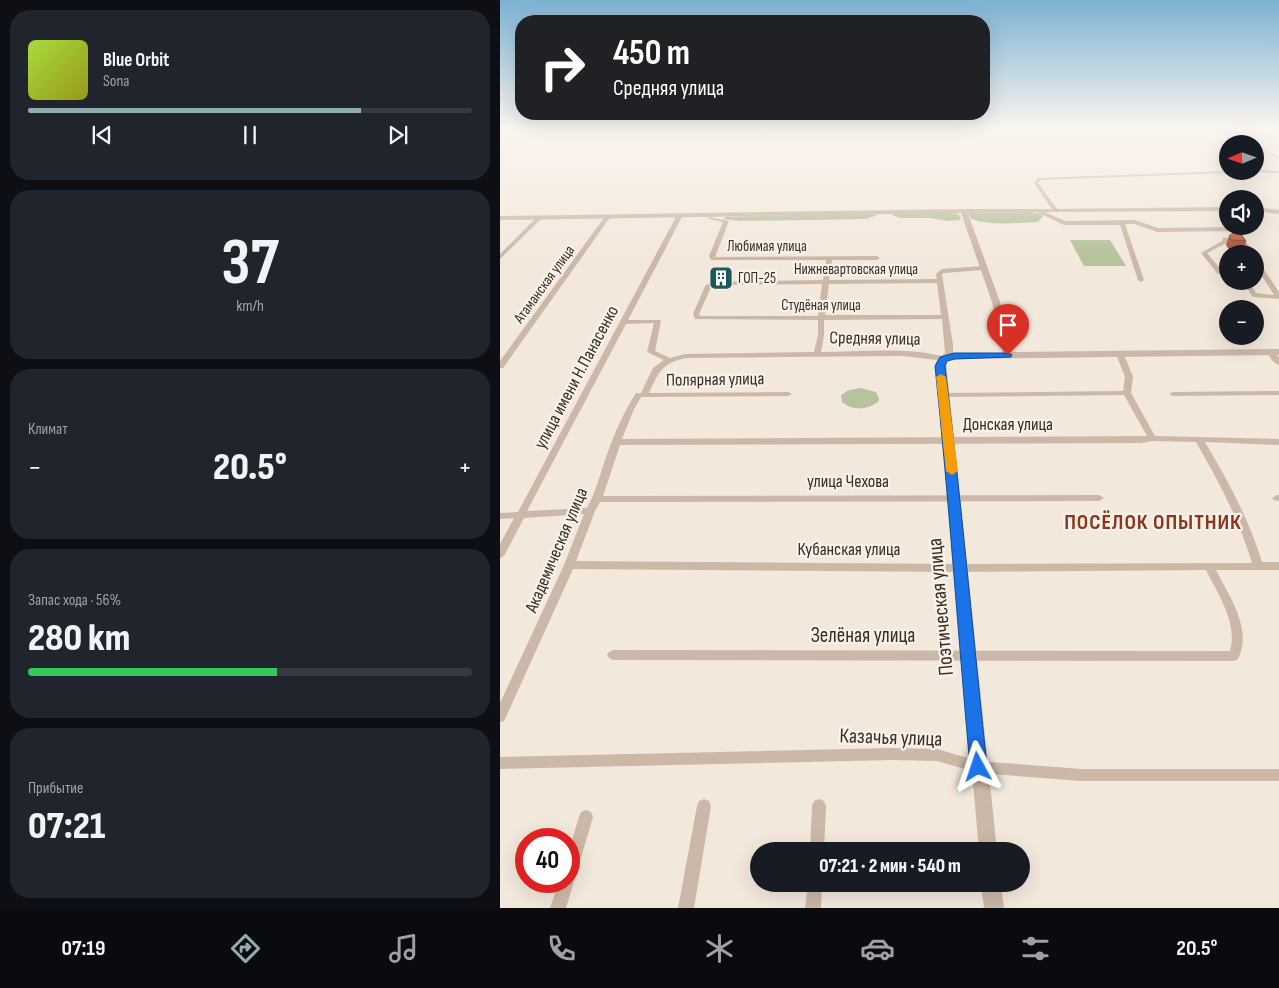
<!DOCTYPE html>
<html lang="ru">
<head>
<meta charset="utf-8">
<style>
  body { margin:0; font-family:"Sofia Sans Condensed",sans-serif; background:#20242c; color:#f1f3f6; height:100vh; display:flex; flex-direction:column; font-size:19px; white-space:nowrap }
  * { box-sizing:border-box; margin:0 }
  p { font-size:16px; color:#9ea1a6 }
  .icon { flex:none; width:28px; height:28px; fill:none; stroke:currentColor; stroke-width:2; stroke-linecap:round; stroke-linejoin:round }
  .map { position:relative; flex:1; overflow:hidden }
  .side { display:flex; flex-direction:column; gap:10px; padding:10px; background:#0d0f14; width:500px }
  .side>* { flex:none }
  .banner { position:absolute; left:15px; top:15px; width:475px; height:105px; border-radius:20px; box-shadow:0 5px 20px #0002; background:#202124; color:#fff; overflow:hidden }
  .needle { width:32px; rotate:268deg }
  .tools { position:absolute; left:719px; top:135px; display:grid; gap:10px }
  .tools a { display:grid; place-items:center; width:45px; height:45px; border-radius:50%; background:#171b24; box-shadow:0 5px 20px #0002; font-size:25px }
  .speed { position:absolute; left:15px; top:828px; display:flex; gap:10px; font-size:25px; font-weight:700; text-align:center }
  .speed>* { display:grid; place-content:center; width:65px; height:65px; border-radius:50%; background:#171b24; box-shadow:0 5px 20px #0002; line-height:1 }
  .speed .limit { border:8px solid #d22; background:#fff; color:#111 }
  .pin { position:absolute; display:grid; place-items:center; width:42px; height:42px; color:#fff; margin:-51px -21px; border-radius:50% 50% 50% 0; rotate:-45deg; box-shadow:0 0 5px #0007 }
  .pin .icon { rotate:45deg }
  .me { position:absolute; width:55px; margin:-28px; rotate:355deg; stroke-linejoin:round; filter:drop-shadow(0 0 4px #0008) }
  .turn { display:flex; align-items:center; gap:18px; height:105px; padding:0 15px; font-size:22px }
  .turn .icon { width:65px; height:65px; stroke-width:2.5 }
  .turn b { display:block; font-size:35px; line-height:42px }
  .big { font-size:38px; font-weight:800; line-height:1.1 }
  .side .card { flex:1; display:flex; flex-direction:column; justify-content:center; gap:8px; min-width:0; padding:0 18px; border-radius:20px; background:#20242c }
  .side .dial { align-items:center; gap:0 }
  .dial b { font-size:65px; line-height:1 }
  .song { display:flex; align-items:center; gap:15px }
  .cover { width:60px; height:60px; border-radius:8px; background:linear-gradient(135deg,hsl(80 70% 55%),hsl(60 70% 35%)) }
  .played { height:5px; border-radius:2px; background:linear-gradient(90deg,#91adb1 75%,#363941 75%) }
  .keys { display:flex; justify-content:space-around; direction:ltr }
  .heat { display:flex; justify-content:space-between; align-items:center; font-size:28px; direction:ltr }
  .charge { height:8px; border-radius:4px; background:linear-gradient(90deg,#34c759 56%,#363941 0) }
  .trip { position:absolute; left:250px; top:842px; width:280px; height:50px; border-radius:25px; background:#171b24; box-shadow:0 5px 20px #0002; font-weight:800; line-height:50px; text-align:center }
  .dock { display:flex; height:80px; justify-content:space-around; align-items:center; background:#090b0e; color:#9ea1a6 }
  .dock .icon { width:35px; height:35px }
  .dock .current { color:#91adb1 }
  .dock b { font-size:22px; color:#f1f3f6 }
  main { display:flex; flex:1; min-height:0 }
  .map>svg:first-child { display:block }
  .green { fill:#b6c39c }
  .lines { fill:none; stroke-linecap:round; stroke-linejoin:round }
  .minor { fill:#ccb8a8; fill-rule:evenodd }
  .tertiary { fill:#ccb8a8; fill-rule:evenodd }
  .rail { stroke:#382d28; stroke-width:1; stroke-dasharray:0.5 2; stroke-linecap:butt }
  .wall { fill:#af553a }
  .building { fill:#cb6343; stroke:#8e452f }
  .route { fill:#1a73e8; stroke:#114b97 }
  .slow { fill:#f59e0b }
  .labels { text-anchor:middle; stroke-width:4.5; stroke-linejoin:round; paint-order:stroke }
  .far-street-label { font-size:15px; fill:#382d28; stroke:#faf2e9 }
  .far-poi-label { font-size:15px; fill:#382d28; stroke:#faf2e9; text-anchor:start }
  .street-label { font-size:18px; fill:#382d28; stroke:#faf2e9 }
  .near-street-label { font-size:21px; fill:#382d28; stroke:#faf2e9 }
  .district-label { font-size:22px; font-weight:bold; letter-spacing:1px; fill:#8b371e; stroke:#faf2e9 }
</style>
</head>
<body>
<main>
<section class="side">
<div class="card">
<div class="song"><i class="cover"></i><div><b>Blue Orbit</b><p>Sona</p></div></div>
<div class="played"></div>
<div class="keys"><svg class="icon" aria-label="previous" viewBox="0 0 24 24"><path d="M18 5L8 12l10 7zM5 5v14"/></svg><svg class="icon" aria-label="pause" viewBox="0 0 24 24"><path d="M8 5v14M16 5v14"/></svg><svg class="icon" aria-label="next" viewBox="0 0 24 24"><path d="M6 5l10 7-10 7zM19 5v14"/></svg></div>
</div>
<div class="card dial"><b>37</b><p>km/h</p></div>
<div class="card"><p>Климат</p>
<div class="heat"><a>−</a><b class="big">20.5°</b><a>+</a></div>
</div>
<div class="card"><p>Запас хода · 56%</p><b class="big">280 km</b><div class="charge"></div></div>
<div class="card"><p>Прибытие</p><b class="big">07:21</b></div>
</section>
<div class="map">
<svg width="779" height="908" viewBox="0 0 779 908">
  <rect width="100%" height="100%" fill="#f3e8dc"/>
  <!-- green -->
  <g class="green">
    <path d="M530,212l12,2 1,2 -5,6c-22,1 -46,4 -67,-3l-3,-6z"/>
    <path d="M361,213l17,2 -12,4 -126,2 -17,-2 3,-2z"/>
    <path d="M395,213h57l6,1 3,4 -1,2 -12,1 -18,-3h-30l-8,-3z"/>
    <path d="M570,240h40l16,26h-42z"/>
    <path d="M361,388l15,4 3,7 -1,3c-11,8 -26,9 -36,0l-1,-7 8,-5z"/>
  </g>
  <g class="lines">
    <!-- minor -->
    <g class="minor">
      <path d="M755,170l24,1v2l-24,-1 -215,8 -2,3 19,26 171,-2v4l-183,1 20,9 70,-1 23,8 77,-1 3,2 -3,2 -78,1 -22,-8h-10l19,56 -3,2 -3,-2 -18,-55h-56l-27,-13 -73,1 -3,-2 3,-2h88l-18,-26 4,-5 190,-7h27z"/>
      <path d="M755,207l24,3v4l-24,-3z"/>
      <path d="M180,213l3,2 -55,105h32l1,1 -6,30 15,7 15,-4 129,-2 4,-17v-15l-123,-1 -2,-5 12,-28 6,-4 112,-2 3,-20h-115l-2,-4 14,-34 -14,-3v-2l20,4 -14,36 162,-1 3,2 -3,2h-45l-3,20 108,-1 -1,-5 6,-5 40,-3 3,2 -3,2 -38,3 -2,1 11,71v8l-7,8 -43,-5 -218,2c-24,6 -26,14 -36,35l139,-1 4,2 -4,2 -147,1 -7,12 -12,30 525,-3 -23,-41 -181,2 -4,-2 4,-2 180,-2 2,-14 -9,-23 4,-2h3l10,25 -2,16 24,43 124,3v6l-74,-3c23,39 44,77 57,120h17v8h-63c13,26 37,59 22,89l-4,2 -621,-1 -4,-2 -2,-3 2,-3 4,-2 617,1c8,-28 -12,-57 -24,-81l-247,2 -386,-3 -67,148 -2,4 -4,1v-19l64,-138 20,-51 -60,4 -20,38 -4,2v-14l14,-26 -14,1v-6l18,-1 159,-297zM437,283l4,32h-116l4,-31zM322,284l-4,32h-118l-1,-2 12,-27 3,-2zM442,319l3,34 -4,3c-36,-9 -82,-4 -120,-4l3,-17v-15zM154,323l-7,29 17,8 -11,8 -12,25h-5c-13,20 -22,42 -30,64 -6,17 -10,35 -19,51l-60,3 99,-187zM652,441l44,1c22,38 43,77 56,121l-293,1 -383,-3 19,-50 5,-9 499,-1 5,-3 -5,-3 -496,1 17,-51 522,-2z"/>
      <path d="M106,215l5,1 -108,152h-3v-7z"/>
      <path d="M38,216l5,1 -43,42v-5z"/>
      <path d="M737,234h4l13,20h-6l-8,-13h-12l-1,2 -20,10 15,18 6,-1v4h-10l-17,-21 21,-12 1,-3h15l-2,-3z"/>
      <path d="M755,258l2,1 22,33v7l-25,-2 -2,-1 -9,-15h6l7,12 18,2 -19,-30z"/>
      <path d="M767,350h6l6,8v7c-5,-1 -12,-10 -12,-15z"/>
      <path d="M779,391v4l-106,1 -4,-2 4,-2z"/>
      <path d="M777,495h2v6l-5,-1 -2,-2z"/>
      <path d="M393,748l44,1 41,12 103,8h198v12h-198l-103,-8 -41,-12 -44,-1 -393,9v-12z"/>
      <path d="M204,799l5,2 2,5 -17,102h-16l19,-102 2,-5z"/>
      <path d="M319,799l5,2 2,5 -2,45h-14l2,-45 2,-5z"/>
      <path d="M86,810l5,2 2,5 -27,91h-16l9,-27h10v-31l10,-33 2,-5z"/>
      <path d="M308,884h14l-1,24h-16z"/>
    </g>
    <!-- tertiary -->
    <g class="tertiary">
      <path d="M464,209l3,2 33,91 12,50 267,-3v6l-325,4 -8,3 51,489h-18l-43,-489 4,-5 14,-4h49l-11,-51 -31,-89 -461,7v-4z"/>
      <path d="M481,884h20l3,24h-20z"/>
    </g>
    <!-- rail -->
    <path class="rail" d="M732,129l47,30"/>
  </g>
  <!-- wall -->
  <path class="wall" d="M729,236l17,5 -2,10 -15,-1 -3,-5z"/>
  <!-- building -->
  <path class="building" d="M733,233l8,1 5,7 -15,-1 -2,-4z"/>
  <!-- sky -->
  <linearGradient id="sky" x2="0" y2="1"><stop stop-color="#7cb2d2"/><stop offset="0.5" stop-color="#faf5ef"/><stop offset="1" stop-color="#faf5ef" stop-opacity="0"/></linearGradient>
  <rect width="779" height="256" fill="url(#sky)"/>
  <!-- route -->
  <path class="route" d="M508,353l4,2 -1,2 -56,2 -8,2 -2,5c16,134 28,268 42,401l-3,6 -6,2 -6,-2 -2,-6c-12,-133 -21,-267 -35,-401l5,-9 14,-4z"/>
  <!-- slow -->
  <path class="slow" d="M441,374l5,3 12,94 -6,4 -6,-4 -10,-94z"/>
  <!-- icons -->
  <defs>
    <g id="building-square" transform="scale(1.25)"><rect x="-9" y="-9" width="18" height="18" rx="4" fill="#1c585c" stroke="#faf2e9"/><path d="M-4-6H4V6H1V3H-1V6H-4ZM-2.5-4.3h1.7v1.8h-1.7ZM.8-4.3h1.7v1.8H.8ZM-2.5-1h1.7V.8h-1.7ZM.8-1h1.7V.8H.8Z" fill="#fff"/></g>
  </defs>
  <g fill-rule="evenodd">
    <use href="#building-square" x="221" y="278"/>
  </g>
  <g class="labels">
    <!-- far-street labels -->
    <g class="far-street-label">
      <text x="267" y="251">Любимая улица</text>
      <text x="356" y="274">Нижневартовская улица</text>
      <text transform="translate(44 284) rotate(-54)" y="5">Атаманская улица</text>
      <text x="321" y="310">Студёная улица</text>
    </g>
    <!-- far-poi labels -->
    <g class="far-poi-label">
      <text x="238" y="283">ГОП-25</text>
    </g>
    <!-- street labels -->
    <g class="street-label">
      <text transform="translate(375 338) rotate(1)" y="6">Средняя улица</text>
      <text transform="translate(76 377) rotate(-62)" y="6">улица имени Н.Панасенко</text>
      <text transform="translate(215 379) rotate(-1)" y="6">Полярная улица</text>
      <text x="508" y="430">Донская улица</text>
      <text x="348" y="487">улица Чехова</text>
      <text x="349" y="555">Кубанская улица</text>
      <text transform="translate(56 550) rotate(-67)" y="6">Академическая улица</text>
    </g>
    <!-- near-street labels -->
    <g class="near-street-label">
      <text transform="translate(440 607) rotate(-95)" y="7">Поэтическая улица</text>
      <text x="363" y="642">Зелёная улица</text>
      <text transform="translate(391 737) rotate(2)" y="7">Казачья улица</text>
    </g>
    <!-- district labels -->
    <g class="district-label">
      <text x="653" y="529">ПОСЁЛОК ОПЫТНИК</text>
    </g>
  </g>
</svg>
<div class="tools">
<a><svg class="needle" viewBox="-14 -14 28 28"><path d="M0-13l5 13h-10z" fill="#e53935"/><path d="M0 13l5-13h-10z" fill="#9ea1a6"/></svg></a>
<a><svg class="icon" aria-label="sound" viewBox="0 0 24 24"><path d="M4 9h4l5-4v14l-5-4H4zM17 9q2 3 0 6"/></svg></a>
<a>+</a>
<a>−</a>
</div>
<div class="speed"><div class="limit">40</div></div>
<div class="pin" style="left:508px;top:355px;background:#d93025"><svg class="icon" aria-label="arrive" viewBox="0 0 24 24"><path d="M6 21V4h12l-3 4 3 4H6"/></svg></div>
<svg class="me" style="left:478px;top:767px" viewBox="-20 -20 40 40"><path d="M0-17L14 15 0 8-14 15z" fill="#1a73e8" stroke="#fff" stroke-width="4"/></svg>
<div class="trip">07:21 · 2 мин · 540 m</div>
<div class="banner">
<div class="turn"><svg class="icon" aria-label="right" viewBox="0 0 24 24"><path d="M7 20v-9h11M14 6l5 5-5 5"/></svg><div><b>450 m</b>Средняя улица</div></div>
</div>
</div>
</main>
<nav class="dock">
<b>07:19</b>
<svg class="icon current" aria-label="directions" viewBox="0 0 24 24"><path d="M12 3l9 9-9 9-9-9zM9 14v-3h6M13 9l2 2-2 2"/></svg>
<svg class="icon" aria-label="music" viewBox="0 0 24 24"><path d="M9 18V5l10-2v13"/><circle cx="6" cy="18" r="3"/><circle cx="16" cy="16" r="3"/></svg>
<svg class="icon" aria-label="phone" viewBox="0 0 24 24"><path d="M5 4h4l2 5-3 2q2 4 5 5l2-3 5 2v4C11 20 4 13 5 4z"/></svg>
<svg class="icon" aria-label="climate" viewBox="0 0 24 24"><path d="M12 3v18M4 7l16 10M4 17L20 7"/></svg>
<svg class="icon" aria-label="car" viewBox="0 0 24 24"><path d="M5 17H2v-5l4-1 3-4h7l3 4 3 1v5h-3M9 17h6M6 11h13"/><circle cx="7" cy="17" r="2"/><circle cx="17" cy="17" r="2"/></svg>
<svg class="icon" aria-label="filters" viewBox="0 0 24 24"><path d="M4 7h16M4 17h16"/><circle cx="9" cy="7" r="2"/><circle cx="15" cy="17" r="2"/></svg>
<b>20.5°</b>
</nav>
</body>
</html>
